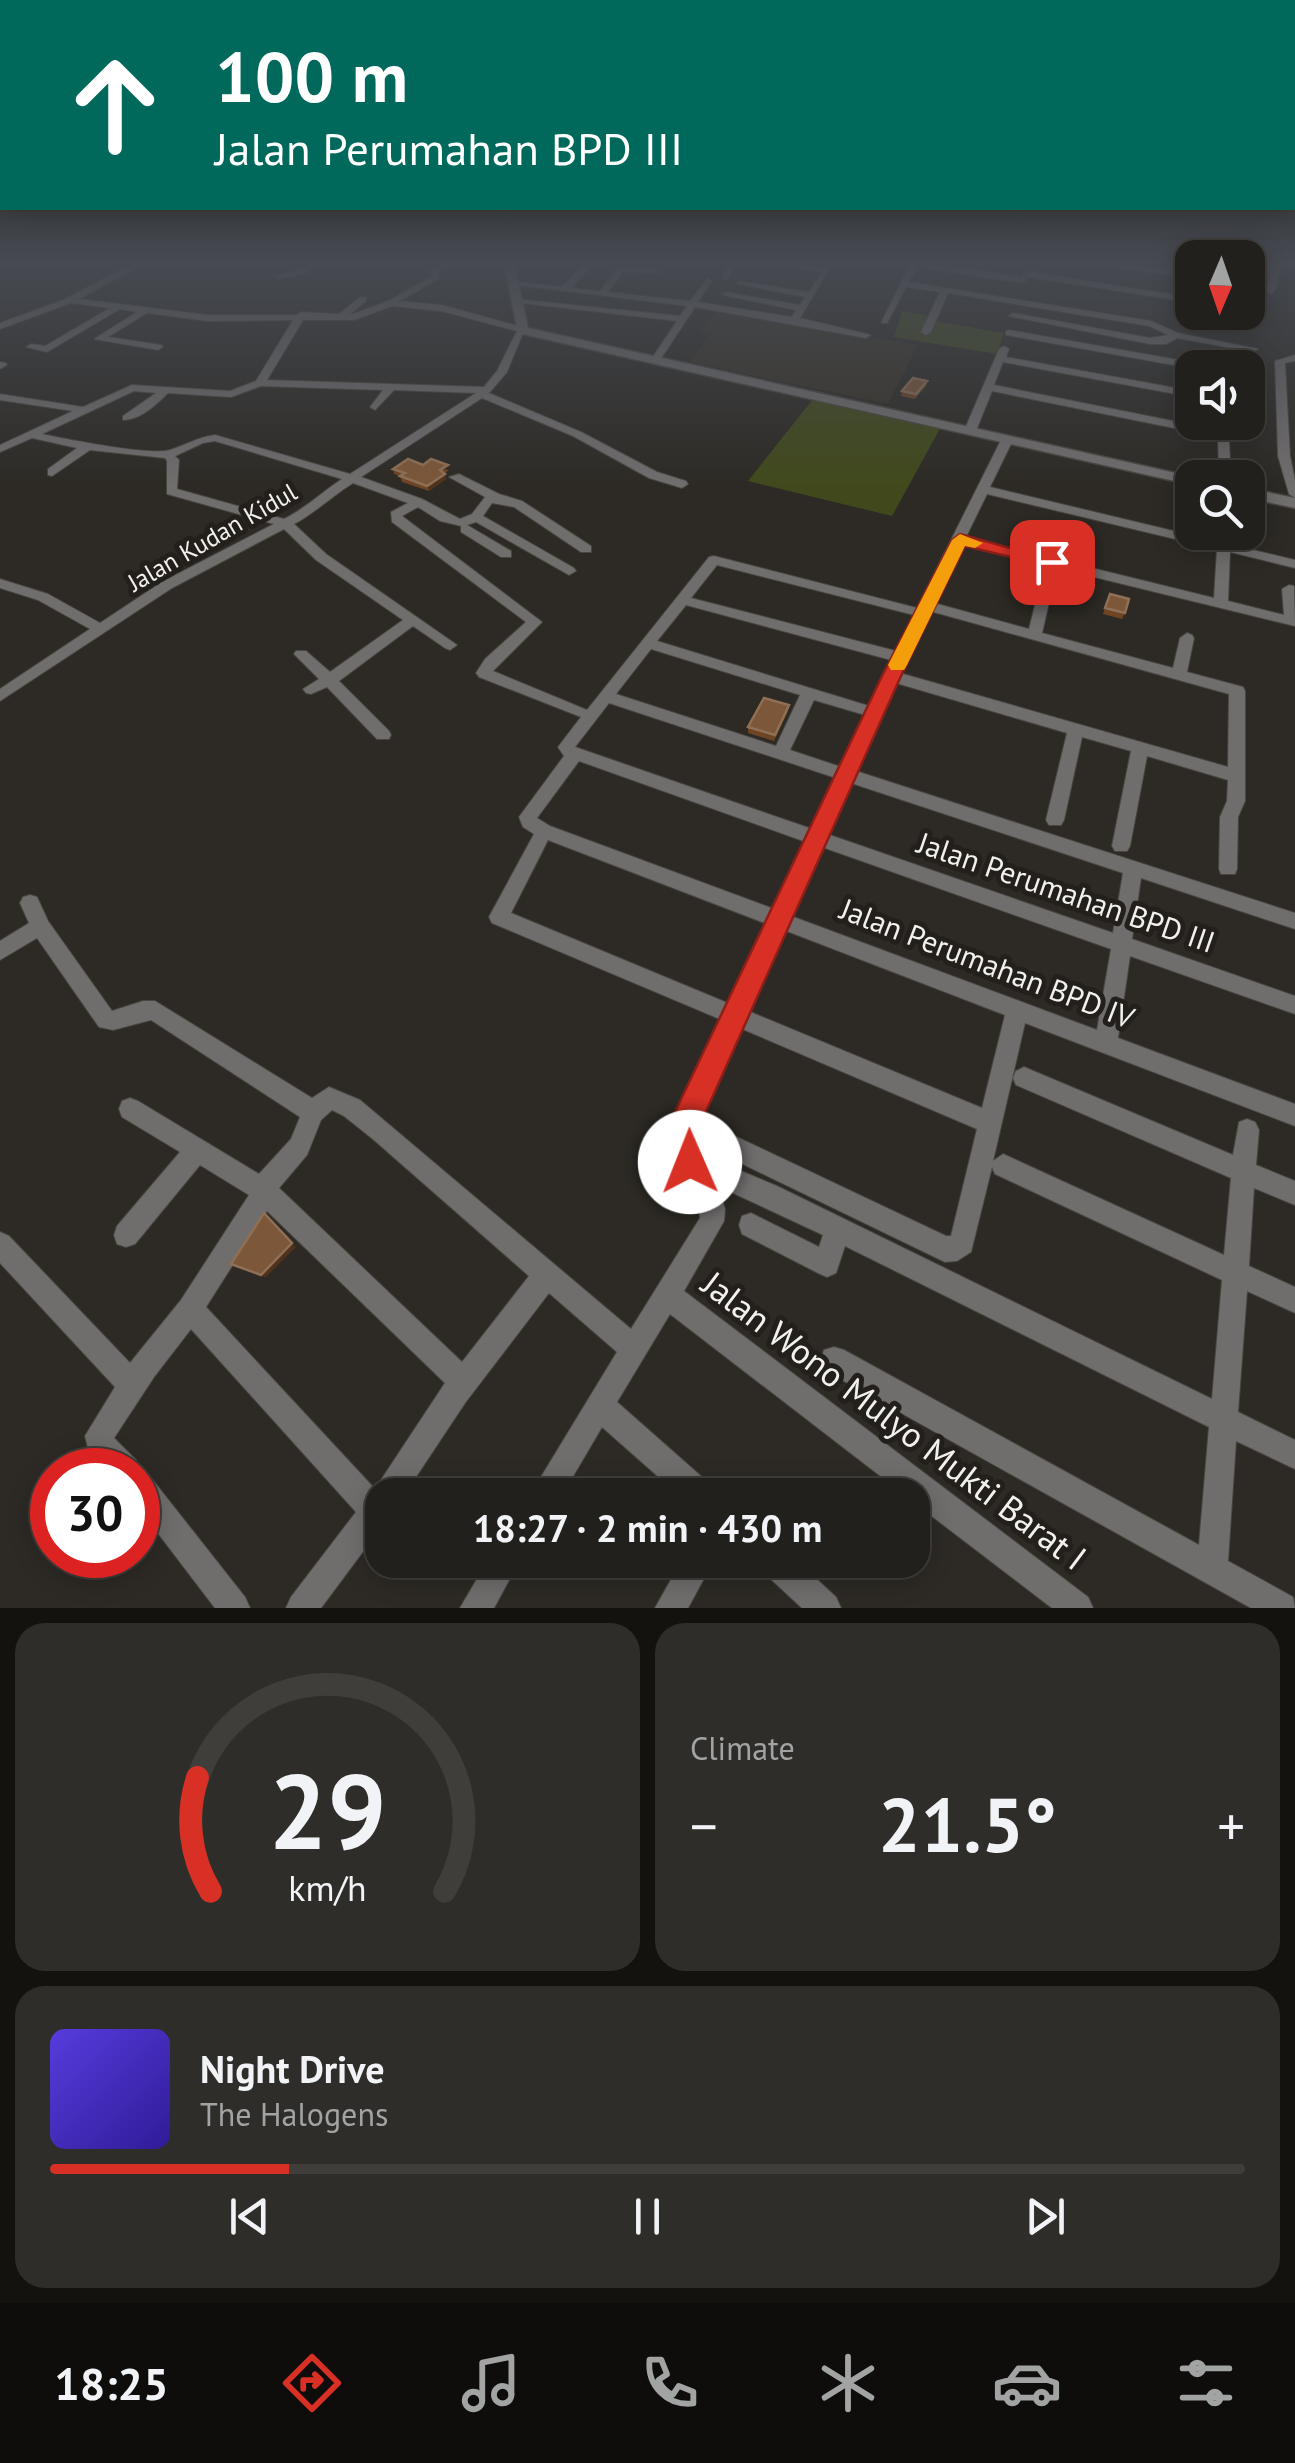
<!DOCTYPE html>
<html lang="en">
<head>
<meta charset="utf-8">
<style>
  body { margin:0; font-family:"PT Sans",sans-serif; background:#2e2d29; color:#f1f3f6; height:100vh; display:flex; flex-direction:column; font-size:38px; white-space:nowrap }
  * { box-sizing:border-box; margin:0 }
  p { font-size:32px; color:#a2a3a3 }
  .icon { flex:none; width:55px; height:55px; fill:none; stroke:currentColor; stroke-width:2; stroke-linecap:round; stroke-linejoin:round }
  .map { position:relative; height:1608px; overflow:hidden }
  .panel { display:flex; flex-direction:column; gap:15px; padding:15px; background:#13120f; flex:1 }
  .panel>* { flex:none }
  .guide { position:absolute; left:0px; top:0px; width:1295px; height:210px; box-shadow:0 5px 25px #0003,0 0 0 2px #3f3e3b; background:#00695c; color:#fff; overflow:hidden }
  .needle { width:65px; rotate:182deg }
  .fabs { position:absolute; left:1175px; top:240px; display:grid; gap:20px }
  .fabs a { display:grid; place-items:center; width:90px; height:90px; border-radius:20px; background:#22201c; box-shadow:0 5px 25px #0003,0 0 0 2px #3f3e3b; font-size:50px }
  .speed { position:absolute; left:30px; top:1448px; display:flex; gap:20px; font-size:50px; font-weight:700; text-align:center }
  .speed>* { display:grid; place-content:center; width:130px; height:130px; border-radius:50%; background:#22201c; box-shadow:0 5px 25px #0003,0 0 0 2px #3f3e3b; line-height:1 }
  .speed .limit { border:15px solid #d22; background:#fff; color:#111 }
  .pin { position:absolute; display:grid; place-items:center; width:85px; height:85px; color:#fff; margin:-42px; border-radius:20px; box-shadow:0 5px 15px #0006 }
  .me { position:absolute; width:110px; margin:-55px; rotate:359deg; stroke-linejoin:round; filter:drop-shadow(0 0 8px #0008) }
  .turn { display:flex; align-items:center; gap:35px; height:210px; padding:0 50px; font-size:45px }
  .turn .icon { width:130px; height:130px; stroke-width:2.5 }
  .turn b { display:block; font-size:70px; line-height:85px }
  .big { font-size:75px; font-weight:700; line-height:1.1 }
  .panel .tile { flex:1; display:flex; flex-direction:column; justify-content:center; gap:15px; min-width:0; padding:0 35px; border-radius:30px; background:#2e2d29 }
  .panel .dial { align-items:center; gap:0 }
  .dial svg { height:260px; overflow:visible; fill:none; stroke:#3f3e3b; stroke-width:7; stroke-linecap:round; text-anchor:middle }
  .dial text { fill:#f1f3f6; stroke:none }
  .song { display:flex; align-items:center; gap:30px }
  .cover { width:120px; height:120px; border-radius:15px; background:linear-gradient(135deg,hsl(250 70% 55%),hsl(250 70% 35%)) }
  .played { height:10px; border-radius:5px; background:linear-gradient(90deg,#d93025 20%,#3f3e3b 20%) }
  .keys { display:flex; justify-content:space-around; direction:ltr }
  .heat { display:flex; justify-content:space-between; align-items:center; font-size:55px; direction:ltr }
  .panel .tiles { flex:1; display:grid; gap:15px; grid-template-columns:1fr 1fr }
  .tile:last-child { grid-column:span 2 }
  .trip { position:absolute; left:365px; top:1478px; width:565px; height:100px; border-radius:30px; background:#22201c; box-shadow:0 5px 25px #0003,0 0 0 2px #3f3e3b; font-weight:700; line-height:100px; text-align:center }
  .tab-bar { display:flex; height:160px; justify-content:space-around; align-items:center; background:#0e0d0b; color:#a2a3a3 }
  .tab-bar .icon { width:70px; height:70px }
  .tab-bar .active { color:#d93025 }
  .tab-bar b { font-size:45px; color:#f1f3f6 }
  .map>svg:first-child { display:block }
  .built { fill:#383228 }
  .green { fill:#41491c }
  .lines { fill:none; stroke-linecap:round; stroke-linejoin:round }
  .minor-casing { stroke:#494641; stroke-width:2 }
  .tertiary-casing { stroke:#494641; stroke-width:3 }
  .minor { fill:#706d6d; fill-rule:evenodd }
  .tertiary { fill:#706d6d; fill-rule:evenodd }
  .wall { fill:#6e4423 }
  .shaded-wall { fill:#4e321b }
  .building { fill:#7c5739; stroke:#8f6f55; stroke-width:2.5 }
  .route { fill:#d93025; stroke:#8d1f18; stroke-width:2.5 }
  .slow { fill:#f59e0b }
  .labels { text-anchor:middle; stroke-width:10; stroke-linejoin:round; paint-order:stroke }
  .far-street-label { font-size:25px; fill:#f3f1ee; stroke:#23201c }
  .street-label { font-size:30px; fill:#f3f1ee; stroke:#23201c }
  .near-street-label { font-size:35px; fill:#f3f1ee; stroke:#23201c }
</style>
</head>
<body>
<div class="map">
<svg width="1295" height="1608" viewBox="0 0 1295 1608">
  <rect width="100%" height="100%" fill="#2d2a25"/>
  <!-- built -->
  <path class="built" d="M719,310l199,35 -30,59 -199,-42 22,-28 -11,-2z"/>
  <!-- green -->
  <g class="green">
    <path d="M902,311l29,5 -2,4 75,13 -7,21 -103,-17z"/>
    <path d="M813,399l129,26 -50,91 -144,-35z"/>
  </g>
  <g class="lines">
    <!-- minor casing -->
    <g class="minor-casing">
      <g id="minor">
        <path d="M6,262h13l-19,6v-4z"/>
        <path d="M136,262h11l-68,37 129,16h89l4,-3 38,2 21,-17h6v4l-16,13h3l35,-13 44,-25 -2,-6 14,-8h10l-16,10 2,6 -40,23 42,4 83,23 -18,44 -18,21 92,39 76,40 29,9 2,3 -6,4 -33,-10 -76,-42 -91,-38 -121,79 61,22 38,20 12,-5 13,-17 -36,-20 10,-3 40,20 23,7 69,45v6h-10l-67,-45 -22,-4 -9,13 91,52 2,3 -7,4 -93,-53 -9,3 44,26v6h-10l-40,-25v-6l-21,-5 -22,-14 -16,9 140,106 -49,49 94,39 122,-153 5,-1 203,52 84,-168 6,-3 6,3 -23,47 305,73v8l-65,-16 -2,49 56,14 -2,-26 7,-4 5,1 1,40 -238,-58 -15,65 131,35 7,-30 7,-5 5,2 2,3 -7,34 56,15 2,4v110l-7,16 -1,52 -2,5h-14l-2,-5 1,-52 7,-16 1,-21 -81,-24 -17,90 -3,5h-12l-3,-5 19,-95 -49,-14 -18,83 -3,5h-12l-3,-5 21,-87 -171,-50 -40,88 439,142v16l-154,-51 -9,61 163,57v18l-165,-58 -12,82 177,66v22l-270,-103 -32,138 10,-7 221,101 7,-77 -215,-93 -3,-7 3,-7 8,-4 209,88 6,-33 8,-3 8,3 4,8 -3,35 39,16v24l-41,-17 -5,78 46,21v26l-48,-22 -9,121 57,28v29l-59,-28 -8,120 65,36 2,11h-44l-427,-238 -3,-10 3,-10 10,-3 10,3 355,195 10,-118 -364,-181 -9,27 -9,4 -9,-4 -76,-39 -3,-9 3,-9 9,-3 68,34 4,-12 -105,-49 7,23 -1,12 -40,70 404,306 5,11h-41l-140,-107v-6h-7l-235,-181 -53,88 94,83 5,10h-37l-77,-68 -40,68h-32l87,-143 -68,-59 -84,110 -61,92h-22v31l-61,82h-35l5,-11 65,-85 -165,-183 -37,48 -40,61 22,22 4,10 8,4 97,123 5,11h-35l-77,-101v-37h-32l-17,-18 -4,-16 30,-49 -115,-124v-31l9,4 121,127 51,-63 68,-105 -49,-30 -65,79 -9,3 -9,-3 -3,-9 3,-9 63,-74 -58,-35 -3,-8 3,-8 8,-3 8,3 121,73 32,-35 9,-22 -149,-97 -38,10 -14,-3 -62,-89 -37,22v-19l29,-18 -9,-20 3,-6 7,-2 7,2 11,24 64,90 31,-10h12l157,97 17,-11 31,13 271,229 69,-111 -2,-21 -19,-35 -5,-38 48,-104 -230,-97 -3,-6 45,-83 -11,-7 -4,-10 45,-61 -6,-9 23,-30 -102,-40 -3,-4 9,-14 41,-37 -134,-100 -1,-10 17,-9 -55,-20c-21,13 -38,30 -59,41l32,30 131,91 -7,5 -5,-2 -32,-22 -74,55 50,50 2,4 -2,4h-12l-50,-52 -16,7 -5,-1 -3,-4 16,-10 -25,-25 2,-3h10l24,21 73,-52 -87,-60 -32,-31 -112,59 -172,113v-12l90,-60 -52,-29 -38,-12v-9l48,15 52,29 62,-41 112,-58 -107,-30v-33l-2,-3 -75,-8 -38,26 -4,-1v-6l29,-21 -45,-10 -32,14v-7l73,-34 -73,-11v-6l83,13 49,-22 98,6 26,-10 37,-61 -85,1 -61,-8 -39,24 53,8 2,2 -5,3 -64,-11 43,-27 -17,-3 -73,43 -21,-5 5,-3 14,2 65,-38 -39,-5 -71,26v-6l63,-23zM392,306l49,5 76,20 -20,40 -13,16 -217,-7 36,-60h51zM261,386l122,4 -13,17 5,3 19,-20 82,3 -126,81 -135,-39c-17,2 -29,10 -45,15 -20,6 -104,-11 -128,-16l92,-43 22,2 -33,23v4c17,0 33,-15 45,-27l63,4zM215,441l127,38c-20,13 -36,29 -58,40l-107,-30 2,-29 -4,-4 28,-13zM987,494l230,55 -3,49 -248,-61zM962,544l83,21 -16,64 -95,-26zM717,565l197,50 -18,36 -205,-53zM686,605l205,55 -22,46 -212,-65zM930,611l299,83 -1,73 -328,-94 27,-55 5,-4zM651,649l149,46 -24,51 -160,-52zM814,700l51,15 -24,52 -51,-17zM609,703l227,75 -24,51 -237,-82zM579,761l227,81 -32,67 -224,-83 -13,-8zM851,783l272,90 -10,60 -286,-99zM548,840l219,84 -37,80 -219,-91zM822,847l289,102 -14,81 -306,-114zM784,930l221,85 -23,93 -234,-97zM740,1028l237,101 -26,107h-5l-247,-117zM332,1110l12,6 30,24 155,136 -67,86 -183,-174 28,-33 14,-35zM699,1143l246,119 12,-1 14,-9 21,-85 3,7 227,106 -10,119 -435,-213 -74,-31zM267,1211l178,172 -70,106 -169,-182z"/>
        <path d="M311,262h10l-19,12 -24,5 -4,-3 23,-6z"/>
        <path d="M586,262h9l-24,26 29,3 18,-24 37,1 3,5 -35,-1 -15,20 82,9 18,-23 4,3 -14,21 94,15 4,-7 -74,-15 4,-3 74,13 5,-8 -69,-13 4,-3 69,11 13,-20 -57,-10 65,6 -30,50 71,17 -5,3 -171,-31 -35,53 -3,1 -5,-3 25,-37 -165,-19 4,-3 164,17 7,-10 -180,-22 4,-3 51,6z"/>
        <path d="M730,262h8l-10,17h-6z"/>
        <path d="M911,262h8l-10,20 242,39 27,12 80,16 -5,3 -76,-14 -11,6h-16l-142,-28 5,-3 137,25 18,-3 -19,-9 -201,-33 -17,39 -5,3 -5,-3 19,-40 -34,-5 -19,36h-6z"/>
        <path d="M1102,262l90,11v5l-107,-15z"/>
        <path d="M1280,262h9l-9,9 -5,20 -4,3 -4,-3 4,-19 -23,-4v-4l26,3z"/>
        <path d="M932,264l91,13 4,3 -4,3 -94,-14z"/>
        <path d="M1025,271l163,26 4,4 -2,18 32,8 -5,3 -35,-7v-22l-160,-25z"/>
        <path d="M1009,330l181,32 5,3 -5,3 -184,-33v-4z"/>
        <path d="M1004,346l5,3 -3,8 186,34v6l-189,-35 -9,23 224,45v-8h10l3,56h-12l-1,-41 -226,-46 -16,40 -10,2 -2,-2 35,-82z"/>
        <path d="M1295,355v6l-10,2 5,93 5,24v18l-6,-4 -11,-38 -3,-95z"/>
        <path d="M0,362l6,1 1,2 -7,4z"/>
        <path d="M1220,363l4,1 1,4h-10z"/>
        <path d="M488,1560h32l-26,48h-34z"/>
        <path d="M682,1560h32l-26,48h-33z"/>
        <path d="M758,1560h38l40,37 5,11h-39l-40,-37z"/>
      </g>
    </g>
    <!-- tertiary casing -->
    <g class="tertiary-casing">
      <g id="tertiary">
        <path d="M504,262h10l14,66 670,150h-6v7l-674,-152z"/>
        <path d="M1248,488l47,10v10l-47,-10z"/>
      </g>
    </g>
    <!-- minor -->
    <use href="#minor" class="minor"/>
    <!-- tertiary -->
    <use href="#tertiary" class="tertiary"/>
  </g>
  <!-- wall -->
  <g class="wall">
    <path d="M927,381l-1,5 -11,13 -14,-3 1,-5z"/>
    <path d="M423,465l26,5 -4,3 1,6 -17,12 -27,-9 -2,-6 -6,-2 -1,-5z"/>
    <path d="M1110,594l15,19 -3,6 -19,-5z"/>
    <path d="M788,711l-14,30 -26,-8v-6z"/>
  </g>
  <!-- shaded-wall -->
  <g class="shaded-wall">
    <path d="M445,474l1,5 -17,12 -2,-5z"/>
    <path d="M268,1217l28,30 -31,31 -4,-3z"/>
  </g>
  <!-- building -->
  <g class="building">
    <path d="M913,378l14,3 -11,13 -14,-3z"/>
    <path d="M408,459l15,6 8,-6 17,6 -8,5 5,4 -18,12 -27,-10 5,-3 -12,-4z"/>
    <path d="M1110,594l19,5 -4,14 -20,-5z"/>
    <path d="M764,698l25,7 -14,30 -27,-8z"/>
    <path d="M264,1213l28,30 -31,32 -30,-11z"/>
  </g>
  <!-- sky -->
  <linearGradient id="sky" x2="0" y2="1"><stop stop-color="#191714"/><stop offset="0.54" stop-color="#464a51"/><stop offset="1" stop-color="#464a51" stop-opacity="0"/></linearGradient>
  <rect width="1295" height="487" fill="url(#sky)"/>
  <!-- route -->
  <path class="route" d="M960,534l100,28 -8,5 -87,-21 -64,130 -201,449 5,37 -4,10 -11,5 -11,-5 -9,-48 4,-10 208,-438 70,-136z"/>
  <!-- slow -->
  <path class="slow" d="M960,534l23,9 -8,5 -10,-2 -58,119 -3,5h-13l-3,-5 64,-125z"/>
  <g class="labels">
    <!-- far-street labels -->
    <g class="far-street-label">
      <text transform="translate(212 537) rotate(-30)" y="9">Jalan Kudan Kidul</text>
    </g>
    <!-- street labels -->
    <g class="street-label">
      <text transform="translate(1066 893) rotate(19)" y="10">Jalan Perumahan BPD III</text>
      <text transform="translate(987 964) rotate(21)" y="10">Jalan Perumahan BPD IV</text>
    </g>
    <!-- near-street labels -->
    <g class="near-street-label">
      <text transform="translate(894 1421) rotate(37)" y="12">Jalan Wono Mulyo Mukti Barat I</text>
    </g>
  </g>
</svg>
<div class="fabs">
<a><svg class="needle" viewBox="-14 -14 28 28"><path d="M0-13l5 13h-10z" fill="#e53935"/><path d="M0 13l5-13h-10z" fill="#a2a3a3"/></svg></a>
<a><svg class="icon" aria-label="sound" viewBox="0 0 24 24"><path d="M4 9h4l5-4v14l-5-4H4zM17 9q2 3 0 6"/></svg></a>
<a><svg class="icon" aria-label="search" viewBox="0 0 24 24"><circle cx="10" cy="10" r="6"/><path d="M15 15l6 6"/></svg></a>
</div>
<div class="speed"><div class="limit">30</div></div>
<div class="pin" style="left:1052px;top:562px;background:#d93025"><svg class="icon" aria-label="arrive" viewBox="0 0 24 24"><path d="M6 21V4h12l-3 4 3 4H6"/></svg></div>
<svg class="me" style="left:690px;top:1162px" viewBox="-20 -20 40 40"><circle r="19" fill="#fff"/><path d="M0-13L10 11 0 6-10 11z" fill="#d93025"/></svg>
<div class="trip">18:27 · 2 min · 430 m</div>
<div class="guide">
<div class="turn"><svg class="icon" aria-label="ahead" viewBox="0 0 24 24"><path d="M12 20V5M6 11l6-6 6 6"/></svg><div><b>100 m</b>Jalan Perumahan BPD III</div></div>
</div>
</div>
<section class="panel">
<div class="tiles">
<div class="tile dial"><svg viewBox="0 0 100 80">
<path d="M14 69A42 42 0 1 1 86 69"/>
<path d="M14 69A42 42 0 0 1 10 34" stroke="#d93025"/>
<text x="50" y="56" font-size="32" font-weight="700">29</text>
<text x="50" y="72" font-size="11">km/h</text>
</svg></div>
<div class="tile"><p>Climate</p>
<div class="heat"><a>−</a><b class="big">21.5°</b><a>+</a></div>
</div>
<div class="tile">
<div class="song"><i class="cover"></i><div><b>Night Drive</b><p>The Halogens</p></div></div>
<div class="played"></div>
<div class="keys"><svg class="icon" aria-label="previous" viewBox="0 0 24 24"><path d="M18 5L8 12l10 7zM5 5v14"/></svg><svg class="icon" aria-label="pause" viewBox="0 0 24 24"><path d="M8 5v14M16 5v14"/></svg><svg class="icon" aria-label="next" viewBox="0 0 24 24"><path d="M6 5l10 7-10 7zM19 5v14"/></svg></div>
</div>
</div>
</section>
<nav class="tab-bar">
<b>18:25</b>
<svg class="icon active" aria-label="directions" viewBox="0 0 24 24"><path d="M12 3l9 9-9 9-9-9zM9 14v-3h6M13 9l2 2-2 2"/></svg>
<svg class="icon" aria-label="music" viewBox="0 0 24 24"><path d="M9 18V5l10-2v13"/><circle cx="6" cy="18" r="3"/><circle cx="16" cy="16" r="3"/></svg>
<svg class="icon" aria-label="phone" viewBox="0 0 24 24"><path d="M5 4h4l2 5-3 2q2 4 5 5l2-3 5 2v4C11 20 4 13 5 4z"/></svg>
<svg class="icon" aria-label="climate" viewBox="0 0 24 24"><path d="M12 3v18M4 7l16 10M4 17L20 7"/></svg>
<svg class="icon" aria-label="car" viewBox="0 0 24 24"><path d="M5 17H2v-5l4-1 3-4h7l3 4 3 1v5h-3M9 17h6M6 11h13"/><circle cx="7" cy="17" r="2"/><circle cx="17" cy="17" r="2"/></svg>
<svg class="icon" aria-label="filters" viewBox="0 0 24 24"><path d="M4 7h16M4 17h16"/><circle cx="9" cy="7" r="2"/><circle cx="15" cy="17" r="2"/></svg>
</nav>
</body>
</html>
